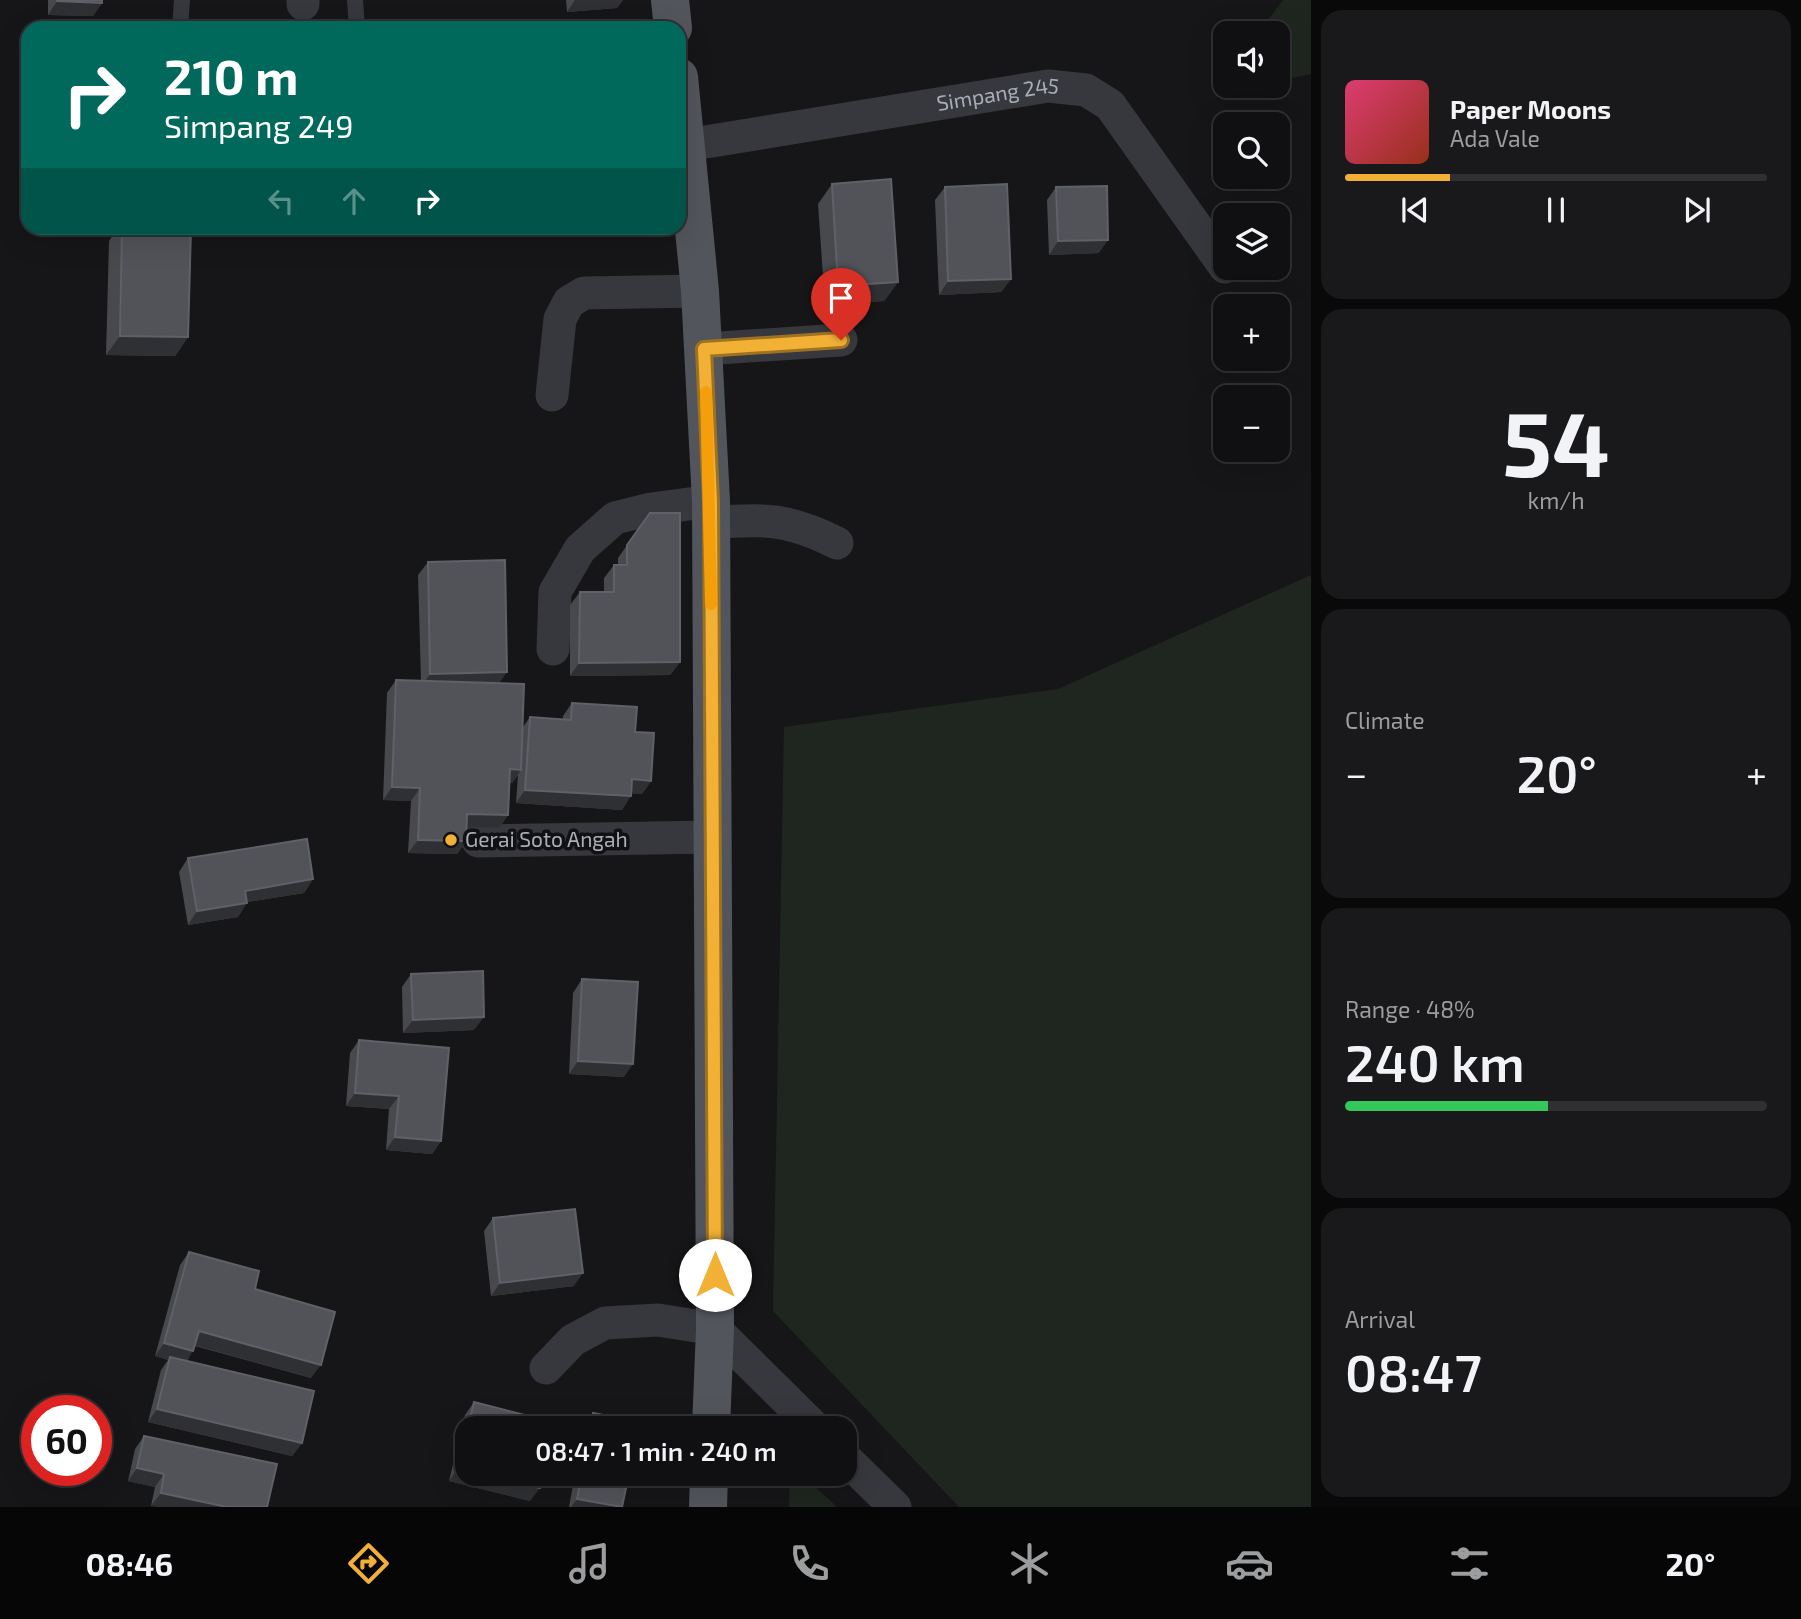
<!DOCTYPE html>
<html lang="en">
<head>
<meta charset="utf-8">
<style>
  body { margin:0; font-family:"Exo 2",sans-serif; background:#19191b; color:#f1f3f6; height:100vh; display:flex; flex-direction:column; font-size:26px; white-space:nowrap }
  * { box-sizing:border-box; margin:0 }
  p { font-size:23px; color:#9c9d9f }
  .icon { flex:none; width:38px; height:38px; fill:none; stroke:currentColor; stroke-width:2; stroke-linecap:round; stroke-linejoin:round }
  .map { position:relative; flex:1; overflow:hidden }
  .details { display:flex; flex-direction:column; gap:10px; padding:10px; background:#09090a; width:490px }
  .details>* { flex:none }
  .banner { position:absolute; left:21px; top:21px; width:665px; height:214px; border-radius:21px; box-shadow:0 7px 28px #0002,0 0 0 2px #303032; background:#00695c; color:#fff; overflow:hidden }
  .tools { position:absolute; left:1213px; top:21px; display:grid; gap:14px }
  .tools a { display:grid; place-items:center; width:77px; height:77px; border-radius:14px; background:#101012; box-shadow:0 7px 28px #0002,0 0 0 2px #303032; font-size:35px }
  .speed { position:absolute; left:21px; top:1395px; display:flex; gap:14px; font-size:35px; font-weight:700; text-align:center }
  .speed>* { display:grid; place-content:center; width:91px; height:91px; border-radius:50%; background:#101012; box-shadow:0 7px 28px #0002,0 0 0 2px #303032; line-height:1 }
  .speed .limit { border:10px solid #d22; background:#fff; color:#111 }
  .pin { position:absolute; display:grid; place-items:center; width:60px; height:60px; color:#fff; margin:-72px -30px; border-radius:50% 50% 50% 0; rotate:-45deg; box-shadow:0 0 7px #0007 }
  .pin .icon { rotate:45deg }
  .me { position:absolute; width:77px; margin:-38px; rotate:0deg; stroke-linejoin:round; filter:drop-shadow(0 0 5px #0008) }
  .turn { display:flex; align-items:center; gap:24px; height:147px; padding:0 28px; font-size:32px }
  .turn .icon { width:91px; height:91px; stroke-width:2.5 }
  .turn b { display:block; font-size:49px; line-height:60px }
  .lanes { display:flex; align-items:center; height:66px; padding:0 28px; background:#0003; justify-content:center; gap:35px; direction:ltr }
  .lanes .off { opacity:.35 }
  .big { font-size:52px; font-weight:600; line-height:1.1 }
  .details .tile { flex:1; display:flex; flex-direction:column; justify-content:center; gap:10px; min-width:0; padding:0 24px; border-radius:21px; background:#19191b }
  .details .dial { align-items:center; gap:0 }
  .dial b { font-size:91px; line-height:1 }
  .song { display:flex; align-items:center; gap:21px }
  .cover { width:84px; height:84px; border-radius:10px; background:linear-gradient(135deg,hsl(340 70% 55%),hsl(10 70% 35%)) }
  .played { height:7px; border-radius:4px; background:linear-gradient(90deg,#f2b134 25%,#303032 25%) }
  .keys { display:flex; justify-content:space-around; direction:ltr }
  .heat { display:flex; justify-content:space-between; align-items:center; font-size:38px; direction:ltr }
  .charge { height:10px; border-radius:5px; background:linear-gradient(90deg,#34c759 48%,#303032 0) }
  .trip { position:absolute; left:455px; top:1416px; width:402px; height:70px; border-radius:21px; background:#101012; box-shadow:0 7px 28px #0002,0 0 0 2px #303032; font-weight:600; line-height:70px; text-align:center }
  .tabs { display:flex; height:112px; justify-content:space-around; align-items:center; background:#060607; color:#9c9d9f }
  .tabs .icon { width:49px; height:49px }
  .tabs .on { color:#f2b134 }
  .tabs b { font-size:32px; color:#f1f3f6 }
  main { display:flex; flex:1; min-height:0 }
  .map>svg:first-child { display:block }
  .green { fill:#1e261f }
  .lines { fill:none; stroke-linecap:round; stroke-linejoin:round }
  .service { stroke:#37383d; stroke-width:16 }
  .minor { stroke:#37383d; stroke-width:33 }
  .primary { stroke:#53555c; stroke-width:38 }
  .wall { fill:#47494d }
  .shaded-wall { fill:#2f3033 }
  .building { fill:#525359; stroke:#5f6168; stroke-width:2 }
  .route-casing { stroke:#9d7322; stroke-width:18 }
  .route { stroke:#f2b134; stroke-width:12 }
  .slow { stroke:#f59e0b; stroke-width:12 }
  .poi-dot { fill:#f2b134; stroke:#111113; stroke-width:2.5 }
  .labels { text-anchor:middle; stroke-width:7; stroke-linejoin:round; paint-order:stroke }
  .street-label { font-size:21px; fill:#a8adb8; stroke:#111113 }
  .poi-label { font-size:21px; fill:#a8adb8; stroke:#111113; text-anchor:start }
</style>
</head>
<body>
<main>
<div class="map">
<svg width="1311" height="1507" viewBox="0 0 1311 1507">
  <rect width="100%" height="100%" fill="#161618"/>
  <!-- green -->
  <g class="green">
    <path d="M1283,0h28v74l-33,7v-48h-20z"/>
    <path d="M1311,575v932h-352l-186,-196 11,-584 274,-38z"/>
    <path d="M790,1474h11l36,33h-48z"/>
  </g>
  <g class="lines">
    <!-- service -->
    <g class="service">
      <path d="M355,0l2,28"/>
      <path d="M180,28l2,-28"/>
    </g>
    <!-- minor -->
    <g class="minor">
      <path d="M303,4v-4"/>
      <path id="s1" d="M687,145l361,-59 38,4 24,15 115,162"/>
      <path d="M704,349l137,-9"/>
      <path d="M552,395l8,-76 9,-17 15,-9 116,-2"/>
      <path d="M711,523c54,-5 78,-4 126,20"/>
      <path d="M553,649l2,-57 25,-43 35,-31 36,-9 60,-8"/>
      <path d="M478,841l233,-4"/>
      <path d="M546,1368l27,-28 32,-17 53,-3 57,9 100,99"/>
      <path d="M845,1458l50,49"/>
    </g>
    <!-- primary -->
    <g class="primary">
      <path d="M670,0l3,28"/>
      <path d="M679,77l21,214 11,210 4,828 -4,99"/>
      <path d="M708,1507l1,-33"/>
    </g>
  </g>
  <!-- wall -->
  <g class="wall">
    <path d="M48,0h54v3l-9,13 -45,-1z"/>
    <path d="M566,0h57l-6,8 -50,4z"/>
    <path d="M832,184l66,98 -14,19 -59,4 -7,-101z"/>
    <path d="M945,187l66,92 -10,13 -62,3 -4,-95z"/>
    <path d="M1056,187l43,66 -50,2 -2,-55z"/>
    <path d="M118,228h73l-3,109 -13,19 -69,-1 3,-114z"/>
    <path d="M650,513l30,149 -10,13 -100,1v-71l10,-13h24v-14l10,-13h4v-7z"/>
    <path d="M428,562l71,121 24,44 7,-10 33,2v-3l9,-13 63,29 16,49 -9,13 -10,-1 -10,17 -106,-7 2,-28 -6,8h-3l-1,32 -9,13 -32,-1 -1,14 -9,13 -49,-1 3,-52 -28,-1 4,-107 9,-13 25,1 -3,-106z"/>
    <path d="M188,858l125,21 -9,14 -57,9 -9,15 -50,8 -9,-53z"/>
    <path d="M411,974l63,56 -71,3 -1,-46z"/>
    <path d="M582,979l42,98 -55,-3 4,-81z"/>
    <path d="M359,1040l82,101 -9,13 -46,-4 3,-41 -43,-3 4,-53z"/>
    <path d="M493,1218l81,68 -83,10 -7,-65z"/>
    <path d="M189,1252l66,37 56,89 -116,-32 -8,15 115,82 -10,13 -144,-34 13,-52 7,-10 -13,-4 25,-91z"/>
    <path d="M474,1402l56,99 -81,-20 16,-66z"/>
    <path d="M593,1413l30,15h-39z"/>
    <path d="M144,1436l123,71 -116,-1 4,-19 -27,-6 7,-32z"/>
    <path d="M575,1474h54l-7,33h-53z"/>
  </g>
  <!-- shaded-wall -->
  <g class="shaded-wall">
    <path d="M575,0h48l-6,8 -50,4z"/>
    <path d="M57,1l45,2 -9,13 -45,-1z"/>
    <path d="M1108,240l-9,13 -50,2 9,-14z"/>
    <path d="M1011,279l-10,13 -62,3 9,-14z"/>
    <path d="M898,282l-14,19 -59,4 13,-19z"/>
    <path d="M120,336l68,1 -13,19 -69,-1z"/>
    <path d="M680,662l-10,13 -100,1 9,-13z"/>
    <path d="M507,672l-9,13 -77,2 9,-13z"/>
    <path d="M510,769l11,1 -9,13h-12z"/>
    <path d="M632,779l19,2 -9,13 -19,-1z"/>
    <path d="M392,787l28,1 -9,13 -28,-1z"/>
    <path d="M525,790l106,6 -9,14 -106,-7z"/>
    <path d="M467,814l41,1 -9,13 -41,-1z"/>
    <path d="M418,840l48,1 -9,13 -49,-1z"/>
    <path d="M313,879l-9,14 -68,11 9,-13z"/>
    <path d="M247,903l-9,14 -50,8 9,-14z"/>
    <path d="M484,1017l-10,13 -71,3 10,-13z"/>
    <path d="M578,1061l55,3 -9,13 -55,-3z"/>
    <path d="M355,1093l44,3 -10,13 -43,-3z"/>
    <path d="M395,1137l46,4 -9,13 -46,-4z"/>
    <path d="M583,1273l-9,13 -83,10 9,-13z"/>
    <path d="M199,1331l122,34 -10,13 -121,-34z"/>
    <path d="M164,1343l29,8 -9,13 -14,-7 -2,3 -13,-4z"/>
    <path d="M157,1409l145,34 -10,13 -144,-34z"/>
    <path d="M137,1468l27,6 -9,13 -27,-6z"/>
    <path d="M458,1468l9,2v4h15l58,14 -10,13 -81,-20z"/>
    <path d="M161,1493l66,14h-70l-6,-1z"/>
    <path d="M577,1499l45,8h-51z"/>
  </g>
  <!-- building -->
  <g class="building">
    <path d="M57,0h45v3l-45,-2z"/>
    <path d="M891,179l7,103 -60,4 -6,-102z"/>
    <path d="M1007,184l4,95 -63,2 -3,-94z"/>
    <path d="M1107,186l1,54 -50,1 -2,-54z"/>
    <path d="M122,228h69l-3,109 -68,-1z"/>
    <path d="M650,513h30v149l-101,1 1,-71h34v-27h13v-20z"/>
    <path d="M505,560l2,112 -77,2 -2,-112z"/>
    <path d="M396,680l128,4 -3,86 -11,-1 -2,46 -41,-1 -1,27 -48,-1 2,-52 -28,-1z"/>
    <path d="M572,703l65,4 -2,25 19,1 -3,48 -19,-2 -1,17 -106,-6 5,-73 41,3z"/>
    <path d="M307,839l6,40 -68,12 2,12 -50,8 -9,-53z"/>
    <path d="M483,971l1,46 -71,3 -2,-46z"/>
    <path d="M582,979l56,3 -5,82 -55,-3z"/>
    <path d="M359,1040l90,8 -8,93 -46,-4 4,-41 -44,-3z"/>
    <path d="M575,1209l8,64 -83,10 -7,-65z"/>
    <path d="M189,1252l70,19 -4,18 80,23 -14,53 -122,-34 -6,20 -29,-8z"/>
    <path d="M170,1357l144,34 -12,52 -145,-34z"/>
    <path d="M474,1402l82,21 -1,5h-87z"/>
    <path d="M593,1413l31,6 -1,9h-32z"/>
    <path d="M467,1429v41l-9,-2z"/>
    <path d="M144,1436l133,28 -10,43h-40l-66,-14 3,-19 -27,-6z"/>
    <path d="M482,1474h61l-3,14z"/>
    <path d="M582,1474h47l-7,33 -45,-8z"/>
  </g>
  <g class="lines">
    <!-- route casing -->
    <g class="route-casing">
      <path id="route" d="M715,1275l-4,-774 -7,-152 137,-9"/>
    </g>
    <!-- route -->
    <use href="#route" class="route"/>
    <!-- slow -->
    <path class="slow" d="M706,392l5,212"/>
  </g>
  <!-- markers -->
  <circle class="poi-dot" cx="451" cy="840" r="7"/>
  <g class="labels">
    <!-- street labels -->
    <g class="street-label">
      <text dy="7" stroke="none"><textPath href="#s1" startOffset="315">Simpang 245</textPath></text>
    </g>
    <!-- poi labels -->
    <g class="poi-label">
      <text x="465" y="847">Gerai Soto Angah</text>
    </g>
  </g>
</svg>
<div class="tools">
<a><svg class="icon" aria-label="sound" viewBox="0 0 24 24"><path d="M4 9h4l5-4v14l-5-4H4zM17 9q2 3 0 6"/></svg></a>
<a><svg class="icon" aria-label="search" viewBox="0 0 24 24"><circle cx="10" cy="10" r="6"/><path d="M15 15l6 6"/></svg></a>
<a><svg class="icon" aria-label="layers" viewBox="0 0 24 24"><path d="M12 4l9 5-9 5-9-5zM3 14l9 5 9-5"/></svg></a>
<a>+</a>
<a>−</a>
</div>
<div class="speed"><div class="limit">60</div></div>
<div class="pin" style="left:841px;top:340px;background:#d93025"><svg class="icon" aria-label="arrive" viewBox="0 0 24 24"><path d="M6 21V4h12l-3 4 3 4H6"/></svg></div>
<svg class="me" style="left:715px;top:1275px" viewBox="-20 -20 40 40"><circle r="19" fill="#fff"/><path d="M0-13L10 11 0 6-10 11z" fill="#f2b134"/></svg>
<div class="trip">08:47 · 1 min · 240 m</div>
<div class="banner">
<div class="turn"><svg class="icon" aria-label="right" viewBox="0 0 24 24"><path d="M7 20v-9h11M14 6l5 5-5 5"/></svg><div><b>210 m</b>Simpang 249</div></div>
<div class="lanes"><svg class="icon off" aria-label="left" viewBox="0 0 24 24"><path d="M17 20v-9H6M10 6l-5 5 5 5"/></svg><svg class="icon off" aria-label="ahead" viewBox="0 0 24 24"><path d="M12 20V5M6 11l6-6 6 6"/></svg><svg class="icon" aria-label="right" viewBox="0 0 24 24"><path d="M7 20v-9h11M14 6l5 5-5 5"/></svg></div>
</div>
</div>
<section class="details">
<div class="tile">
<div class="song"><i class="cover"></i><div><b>Paper Moons</b><p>Ada Vale</p></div></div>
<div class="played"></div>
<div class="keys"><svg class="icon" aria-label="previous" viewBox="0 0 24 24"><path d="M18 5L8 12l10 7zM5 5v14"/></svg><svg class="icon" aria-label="pause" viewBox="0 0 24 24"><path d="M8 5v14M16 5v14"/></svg><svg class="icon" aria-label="next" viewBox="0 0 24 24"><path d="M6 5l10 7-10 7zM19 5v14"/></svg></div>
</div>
<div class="tile dial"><b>54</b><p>km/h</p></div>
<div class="tile"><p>Climate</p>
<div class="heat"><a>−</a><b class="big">20°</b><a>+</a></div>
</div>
<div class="tile"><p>Range · 48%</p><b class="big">240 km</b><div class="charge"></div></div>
<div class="tile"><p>Arrival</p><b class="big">08:47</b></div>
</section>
</main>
<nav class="tabs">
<b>08:46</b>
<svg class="icon on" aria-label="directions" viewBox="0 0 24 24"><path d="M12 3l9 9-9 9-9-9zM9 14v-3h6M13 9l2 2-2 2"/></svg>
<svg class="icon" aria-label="music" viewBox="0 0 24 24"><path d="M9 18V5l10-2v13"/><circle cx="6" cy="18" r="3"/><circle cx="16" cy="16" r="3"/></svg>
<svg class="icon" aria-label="phone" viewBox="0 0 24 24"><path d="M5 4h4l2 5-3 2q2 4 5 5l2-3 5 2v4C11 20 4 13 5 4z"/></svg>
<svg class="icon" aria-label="climate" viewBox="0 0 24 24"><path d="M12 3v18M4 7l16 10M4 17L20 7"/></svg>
<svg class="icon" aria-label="car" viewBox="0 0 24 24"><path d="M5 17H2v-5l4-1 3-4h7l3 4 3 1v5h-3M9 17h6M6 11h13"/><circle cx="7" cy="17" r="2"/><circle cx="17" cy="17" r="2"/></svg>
<svg class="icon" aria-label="filters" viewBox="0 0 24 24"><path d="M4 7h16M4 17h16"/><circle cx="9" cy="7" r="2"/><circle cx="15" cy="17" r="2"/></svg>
<b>20°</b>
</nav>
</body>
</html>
